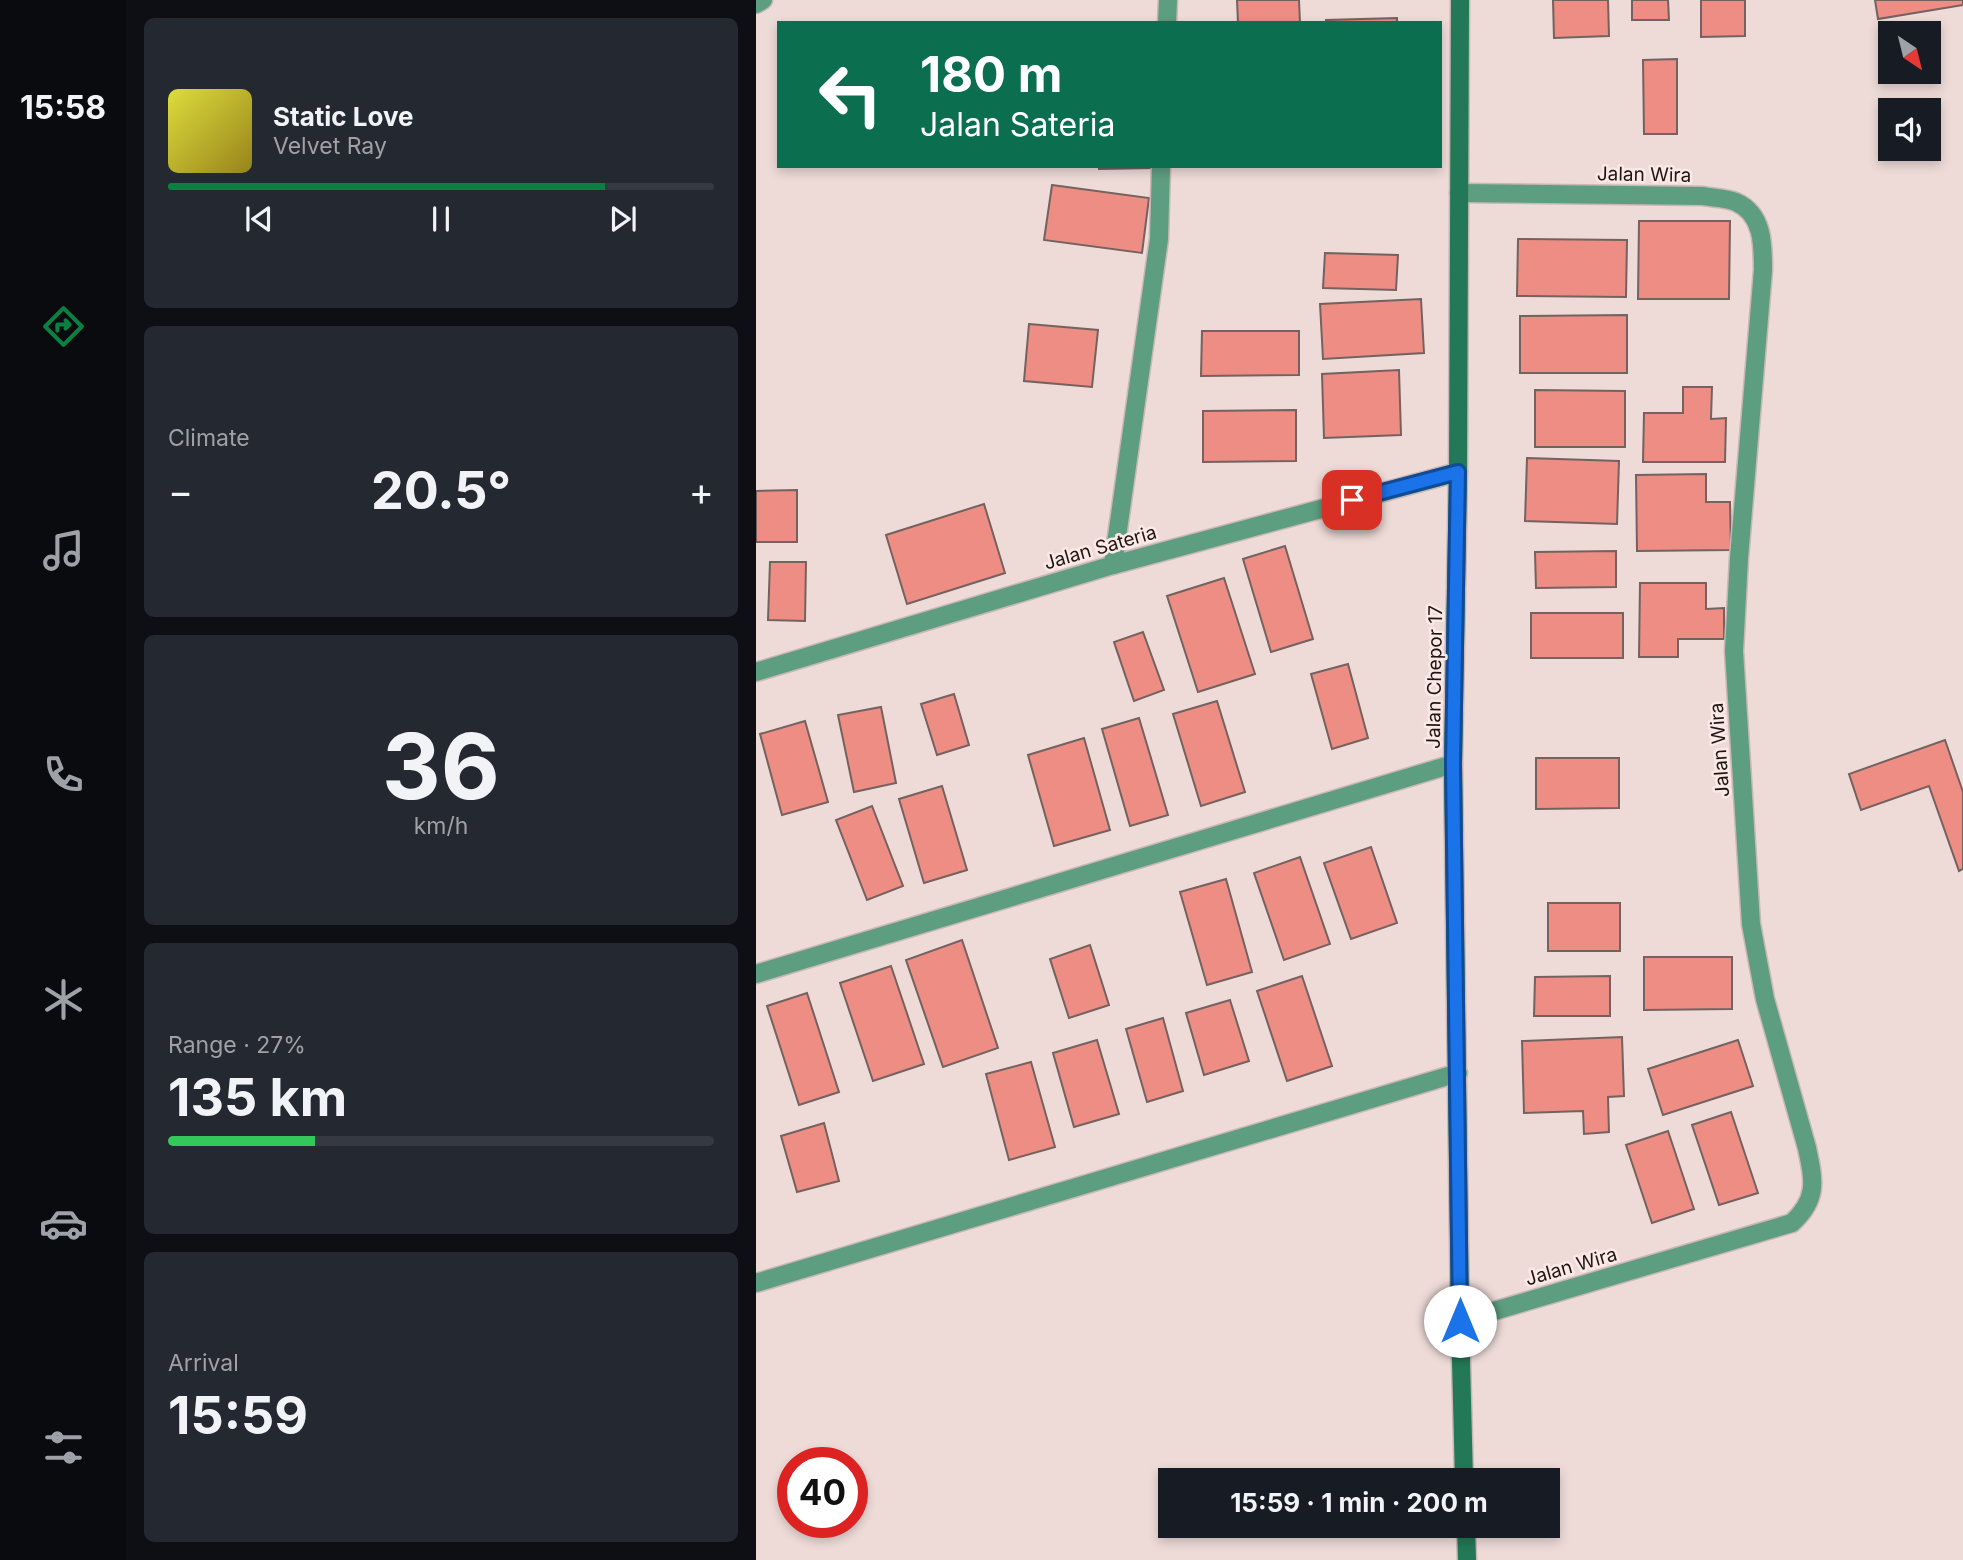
<!DOCTYPE html>
<html lang="en">
<head>
<meta charset="utf-8">
<style>
  body { margin:0; font-family:Inter,sans-serif; background:#242831; color:#f1f3f6; height:100vh; display:flex; flex-direction:column; font-size:26px; white-space:nowrap }
  * { box-sizing:border-box; margin:0 }
  p { font-size:23px; color:#9ea1a6 }
  .icon { flex:none; width:38px; height:38px; fill:none; stroke:currentColor; stroke-width:2; stroke-linecap:round; stroke-linejoin:round }
  .map { position:relative; flex:1; overflow:hidden }
  .side { display:flex; flex-direction:column; gap:18px; padding:18px; background:#0d0f14; width:630px }
  .side>* { flex:none }
  .banner { position:absolute; left:21px; top:21px; width:665px; height:147px; border-radius:0px; box-shadow:0 4px 10px #0003; background:#0b6e4f; color:#fff; overflow:hidden }
  .needle { width:46px; rotate:145deg }
  .fabs { position:absolute; left:1122px; top:21px; display:grid; gap:14px }
  .fabs a { display:grid; place-items:center; width:63px; height:63px; border-radius:0px; background:#171b24; box-shadow:0 4px 10px #0003; font-size:35px }
  .speed { position:absolute; left:21px; top:1447px; display:flex; gap:14px; font-size:35px; font-weight:700; text-align:center }
  .speed>* { display:grid; place-content:center; width:91px; height:91px; border-radius:50%; background:#171b24; box-shadow:0 4px 10px #0003; line-height:1 }
  .speed .limit { border:10px solid #d22; background:#fff; color:#111 }
  .pin { position:absolute; display:grid; place-items:center; width:60px; height:60px; color:#fff; margin:-30px; border-radius:14px; box-shadow:0 4px 10px #0006 }
  .me { position:absolute; width:77px; margin:-38px; rotate:0deg; stroke-linejoin:round; filter:drop-shadow(0 0 5px #0008) }
  .turn { display:flex; align-items:center; gap:24px; height:147px; padding:0 28px; font-size:32px }
  .turn .icon { width:91px; height:91px; stroke-width:2.5 }
  .turn b { display:block; font-size:49px; line-height:60px }
  .big { font-size:52px; font-weight:700; line-height:1.1 }
  .side .widget { flex:1; display:flex; flex-direction:column; justify-content:center; gap:10px; min-width:0; padding:0 24px; border-radius:10px; background:#242831 }
  .side .dial { align-items:center; gap:0 }
  .dial b { font-size:91px; line-height:1 }
  .song { display:flex; align-items:center; gap:21px }
  .cover { width:84px; height:84px; border-radius:10px; background:linear-gradient(135deg,hsl(60 70% 55%),hsl(50 70% 35%)) }
  .played { height:7px; border-radius:4px; background:linear-gradient(90deg,#0b8043 80%,#363941 80%) }
  .keys { display:flex; justify-content:space-around; direction:ltr }
  .heat { display:flex; justify-content:space-between; align-items:center; font-size:38px; direction:ltr }
  .charge { height:10px; border-radius:5px; background:linear-gradient(90deg,#34c759 27%,#363941 0) }
  .trip { position:absolute; left:402px; top:1468px; width:402px; height:70px; border-radius:0px; background:#171b24; box-shadow:0 4px 10px #0003; font-weight:700; line-height:70px; text-align:center }
  main { display:flex; flex:1; min-height:0 }
  .tabs { display:flex; flex-direction:column; width:126px; justify-content:space-around; align-items:center; background:#090b0e; color:#9ea1a6 }
  .tabs .icon { width:49px; height:49px }
  .tabs .current { color:#0b8043 }
  .tabs b { font-size:32px; color:#f1f3f6 }
  .map>svg:first-child { display:block }
  .building { fill:#ed8d83; stroke:#736260; stroke-width:2 }
  .lines { fill:none; stroke-linecap:round; stroke-linejoin:round }
  .street-casing { stroke:#c8b7b5; stroke-width:21 }
  .secondary-casing { stroke:#c8b7b5; stroke-width:21 }
  .street { stroke:#5d9e80; stroke-width:18 }
  .secondary { stroke:#227857; stroke-width:18 }
  .route-casing { stroke:#114b97; stroke-width:18 }
  .route { stroke:#1a73e8; stroke-width:12 }
  .labels { text-anchor:middle; stroke-width:5; stroke-linejoin:round; paint-order:stroke }
  .street-label { font-size:19px; fill:#1c1514; stroke:#fce8e5 }
</style>
</head>
<body>
<main>
<nav class="tabs">
<b>15:58</b>
<svg class="icon current" aria-label="directions" viewBox="0 0 24 24"><path d="M12 3l9 9-9 9-9-9zM9 14v-3h6M13 9l2 2-2 2"/></svg>
<svg class="icon" aria-label="music" viewBox="0 0 24 24"><path d="M9 18V5l10-2v13"/><circle cx="6" cy="18" r="3"/><circle cx="16" cy="16" r="3"/></svg>
<svg class="icon" aria-label="phone" viewBox="0 0 24 24"><path d="M5 4h4l2 5-3 2q2 4 5 5l2-3 5 2v4C11 20 4 13 5 4z"/></svg>
<svg class="icon" aria-label="climate" viewBox="0 0 24 24"><path d="M12 3v18M4 7l16 10M4 17L20 7"/></svg>
<svg class="icon" aria-label="car" viewBox="0 0 24 24"><path d="M5 17H2v-5l4-1 3-4h7l3 4 3 1v5h-3M9 17h6M6 11h13"/><circle cx="7" cy="17" r="2"/><circle cx="17" cy="17" r="2"/></svg>
<svg class="icon" aria-label="filters" viewBox="0 0 24 24"><path d="M4 7h16M4 17h16"/><circle cx="9" cy="7" r="2"/><circle cx="15" cy="17" r="2"/></svg>
</nav>
<section class="side">
<div class="widget">
<div class="song"><i class="cover"></i><div><b>Static Love</b><p>Velvet Ray</p></div></div>
<div class="played"></div>
<div class="keys"><svg class="icon" aria-label="previous" viewBox="0 0 24 24"><path d="M18 5L8 12l10 7zM5 5v14"/></svg><svg class="icon" aria-label="pause" viewBox="0 0 24 24"><path d="M8 5v14M16 5v14"/></svg><svg class="icon" aria-label="next" viewBox="0 0 24 24"><path d="M6 5l10 7-10 7zM19 5v14"/></svg></div>
</div>
<div class="widget"><p>Climate</p>
<div class="heat"><a>−</a><b class="big">20.5°</b><a>+</a></div>
</div>
<div class="widget dial"><b>36</b><p>km/h</p></div>
<div class="widget"><p>Range · 27%</p><b class="big">135 km</b><div class="charge"></div></div>
<div class="widget"><p>Arrival</p><b class="big">15:59</b></div>
</section>
<div class="map">
<svg width="1207" height="1560" viewBox="0 0 1207 1560">
  <rect width="100%" height="100%" fill="#eedbd8"/>
  <!-- building -->
  <g class="building">
    <path d="M481,0h62l1,23h-62z"/>
    <path d="M797,0h55l1,36 -55,2z"/>
    <path d="M876,0h36l1,20h-37z"/>
    <path d="M945,0h44v36l-44,1z"/>
    <path d="M1119,0h88v5l-85,14z"/>
    <path d="M641,18v5h-71v-3z"/>
    <path d="M921,59v75h-33l-1,-74z"/>
    <path d="M343,166h57v2l-57,1z"/>
    <path d="M296,185l97,13 -7,55 -98,-13z"/>
    <path d="M883,221h91l-1,78h-91z"/>
    <path d="M762,239l109,1 -1,57 -109,-1z"/>
    <path d="M569,253l73,2 -2,35 -73,-2z"/>
    <path d="M665,299l3,54 -101,6 -3,-55z"/>
    <path d="M871,315v58h-107v-57z"/>
    <path d="M273,324l69,6 -6,57 -68,-6z"/>
    <path d="M446,331h97v44l-98,1z"/>
    <path d="M643,370l2,65 -77,3 -2,-64z"/>
    <path d="M927,387h29l-1,32 15,-1 -1,44h-82l1,-49h39z"/>
    <path d="M779,390l90,1v56h-90z"/>
    <path d="M540,410v51l-93,1v-51z"/>
    <path d="M771,458l92,3 -2,63 -92,-3z"/>
    <path d="M950,474v28h24l1,48 -94,1 -1,-76z"/>
    <path d="M41,490v52h-41v-51z"/>
    <path d="M228,504l21,69 -98,31 -21,-69z"/>
    <path d="M529,546l28,93 -42,13 -28,-93z"/>
    <path d="M860,551v36l-80,1 -1,-36z"/>
    <path d="M14,562h36l-1,59 -37,-1z"/>
    <path d="M468,578l31,96 -57,18 -31,-96z"/>
    <path d="M884,583h66v26l18,-1v31h-46v18h-39z"/>
    <rect x="775" y="613" width="92" height="45"/>
    <path d="M387,632l21,58 -30,11 -20,-59z"/>
    <path d="M592,664l20,74 -36,11 -21,-75z"/>
    <path d="M198,694l15,51 -32,10 -16,-51z"/>
    <path d="M461,701l28,91 -44,14 -28,-92z"/>
    <path d="M125,707l15,76 -42,9 -16,-77z"/>
    <path d="M383,718l29,97 -38,11 -28,-97z"/>
    <path d="M49,721l23,81 -46,13 -22,-81z"/>
    <path d="M328,738l26,92 -56,16 -26,-91z"/>
    <path d="M1189,740l18,52v77l-4,2 -30,-85 -68,24 -12,-36z"/>
    <path d="M780,758h83v50l-83,1z"/>
    <path d="M186,786l25,84 -43,13 -25,-84z"/>
    <path d="M116,806l31,80 -36,14 -31,-80z"/>
    <path d="M615,847l26,76 -46,16 -27,-76z"/>
    <path d="M544,857l30,87 -46,16 -30,-87z"/>
    <path d="M470,879l26,93 -45,13 -27,-93z"/>
    <rect x="792" y="903" width="72" height="48"/>
    <path d="M206,940l36,108 -55,19 -37,-107z"/>
    <path d="M334,945l19,60 -40,13 -19,-59z"/>
    <path d="M888,957h88v52l-88,1z"/>
    <path d="M135,966l33,98 -51,17 -33,-98z"/>
    <path d="M546,976l30,90 -45,15 -30,-90z"/>
    <path d="M854,976v40h-76l1,-39z"/>
    <path d="M51,993l32,99 -40,13 -32,-99z"/>
    <path d="M474,1000l19,61 -45,14 -18,-62z"/>
    <path d="M407,1018l20,73 -36,11 -21,-73z"/>
    <path d="M866,1037l2,59 -16,1 1,35 -25,2 -1,-23 -59,2 -2,-72z"/>
    <path d="M341,1040l22,74 -45,13 -21,-74z"/>
    <path d="M982,1040l15,46 -90,29 -15,-46z"/>
    <path d="M275,1062l24,85 -46,13 -23,-86z"/>
    <path d="M975,1112l27,81 -39,12 -27,-80z"/>
    <path d="M68,1123l15,58 -42,11 -16,-56z"/>
    <path d="M912,1131l26,78 -42,14 -26,-78z"/>
  </g>
  <g class="lines">
    <!-- street casing -->
    <g class="street-casing">
      <g id="street">
        <path d="M0,4l7,-4"/>
        <path d="M411,23l1,-23"/>
        <path d="M703,193l244,3c10,2 23,2 33,6 27,12 27,42 27,68l-24,288 -5,93 17,273 14,75 42,149c7,33 11,51 -15,75l-332,98"/>
        <path d="M357,565l46,-326 2,-73"/>
        <path d="M0,672l357,-107 345,-93"/>
        <path d="M0,974l697,-210"/>
        <path d="M0,1283l702,-210"/>
      </g>
    </g>
    <!-- secondary casing -->
    <g class="secondary-casing">
      <g id="secondary">
        <path d="M704,0l-2,472 -5,292 7,557 4,159"/>
        <path d="M710,1526l1,34"/>
      </g>
    </g>
    <!-- street -->
    <use href="#street" class="street"/>
    <!-- secondary -->
    <use href="#secondary" class="secondary"/>
  </g>
  <g class="lines">
    <!-- route casing -->
    <g class="route-casing">
      <path id="route" d="M596,500l106,-28 -5,292 7,557"/>
    </g>
    <!-- route -->
    <use href="#route" class="route"/>
  </g>
  <g class="labels">
    <!-- street labels -->
    <g class="street-label">
      <text transform="translate(888 174) rotate(1)" y="7">Jalan Wira</text>
      <text transform="translate(344 547) rotate(-16)" y="7">Jalan Sateria</text>
      <text transform="translate(678 677) rotate(-89)" y="7">Jalan Chepor 17</text>
      <text transform="translate(963 750) rotate(-94)" y="7">Jalan Wira</text>
      <text transform="translate(815 1266) rotate(-16)" y="7">Jalan Wira</text>
    </g>
  </g>
</svg>
<div class="fabs">
<a><svg class="needle" viewBox="-14 -14 28 28"><path d="M0-13l5 13h-10z" fill="#e53935"/><path d="M0 13l5-13h-10z" fill="#9ea1a6"/></svg></a>
<a><svg class="icon" aria-label="sound" viewBox="0 0 24 24"><path d="M4 9h4l5-4v14l-5-4H4zM17 9q2 3 0 6"/></svg></a>
</div>
<div class="speed"><div class="limit">40</div></div>
<div class="pin" style="left:596px;top:500px;background:#d93025"><svg class="icon" aria-label="arrive" viewBox="0 0 24 24"><path d="M6 21V4h12l-3 4 3 4H6"/></svg></div>
<svg class="me" style="left:704px;top:1321px" viewBox="-20 -20 40 40"><circle r="19" fill="#fff"/><path d="M0-13L10 11 0 6-10 11z" fill="#1a73e8"/></svg>
<div class="trip">15:59 · 1 min · 200 m</div>
<div class="banner">
<div class="turn"><svg class="icon" aria-label="left" viewBox="0 0 24 24"><path d="M17 20v-9H6M10 6l-5 5 5 5"/></svg><div><b>180 m</b>Jalan Sateria</div></div>
</div>
</div>
</main>
</body>
</html>
